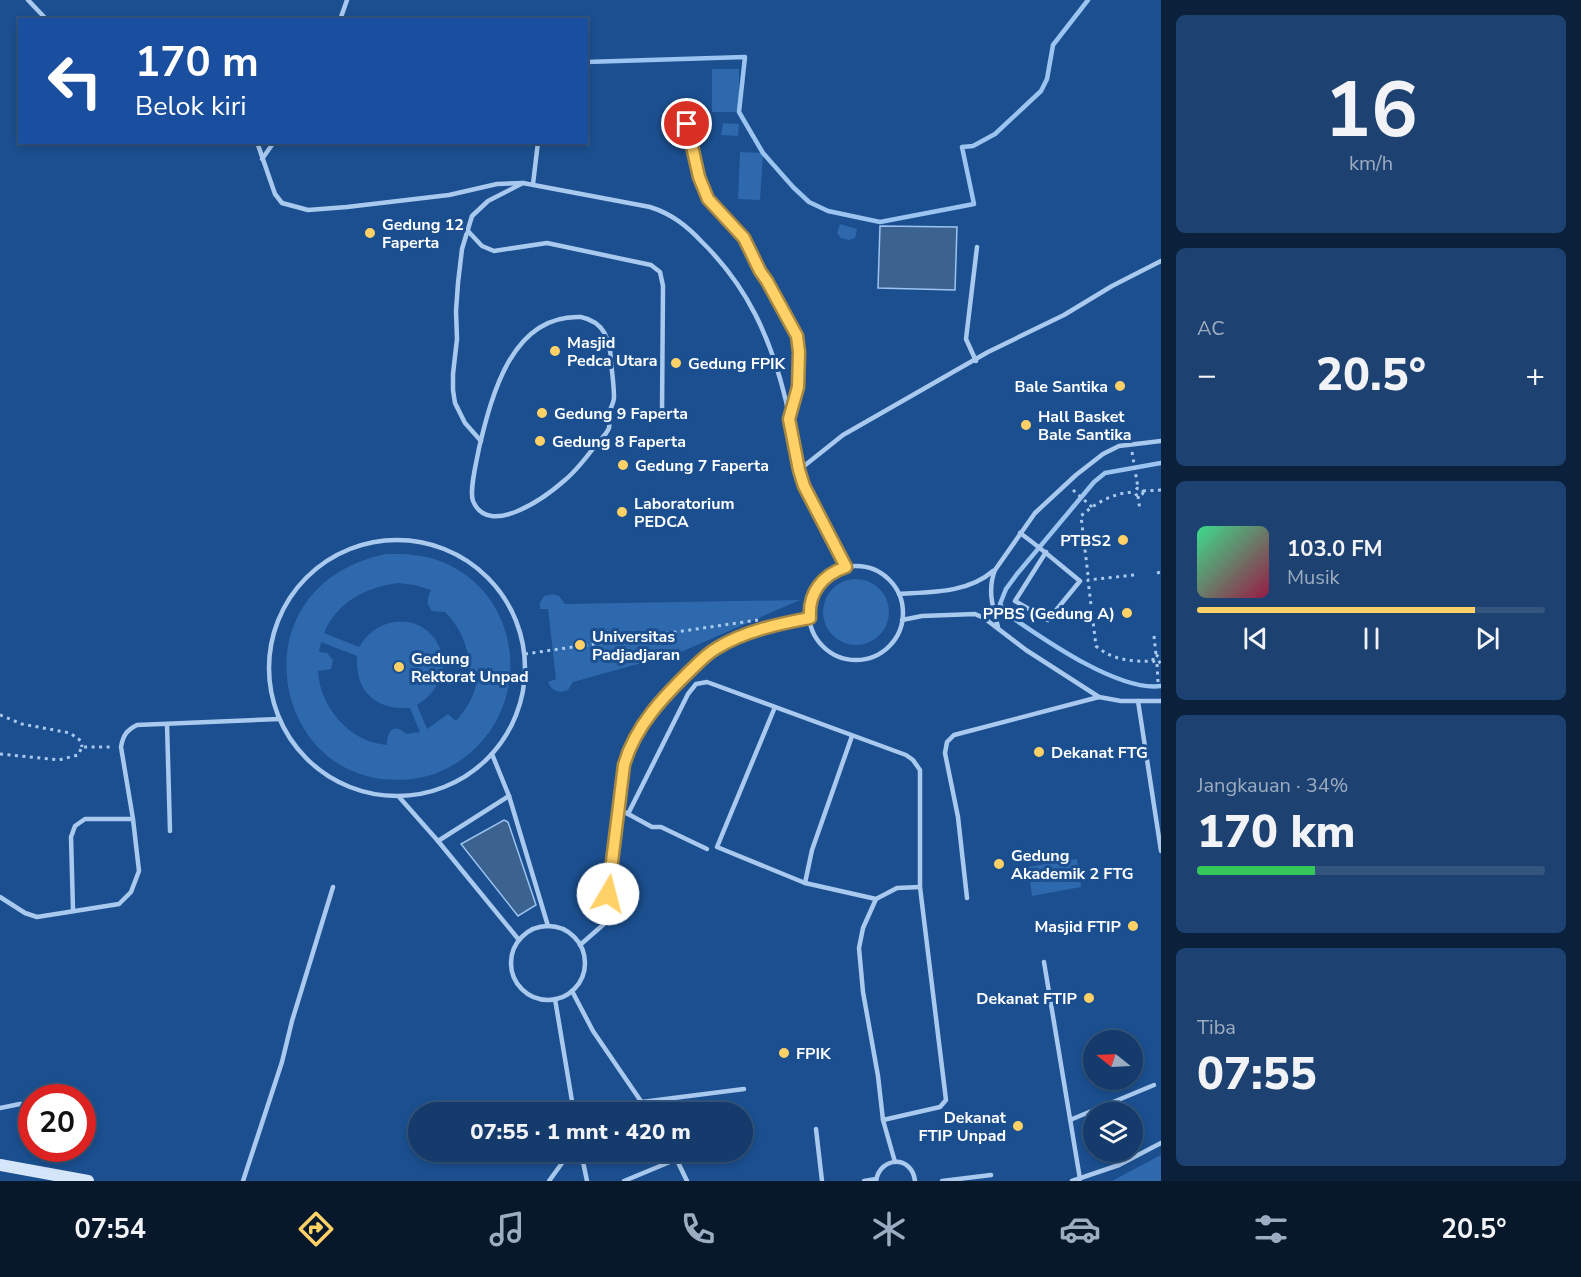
<!DOCTYPE html>
<html lang="id">
<head>
<meta charset="utf-8">
<style>
  body { margin:0; font-family:"Nunito Sans",sans-serif; background:#1d4271; color:#f1f3f6; height:100vh; display:flex; flex-direction:column; font-size:22px; white-space:nowrap }
  * { box-sizing:border-box; margin:0 }
  p { font-size:20px; color:#9dadc1 }
  .icon { flex:none; width:33px; height:33px; fill:none; stroke:currentColor; stroke-width:2; stroke-linecap:round; stroke-linejoin:round }
  .map { position:relative; flex:1; overflow:hidden }
  .drawer { display:flex; flex-direction:column; gap:15px; padding:15px; background:#0b203b; width:420px }
  .drawer>* { flex:none }
  .hud { position:absolute; left:18px; top:18px; width:570px; height:126px; border-radius:0px; box-shadow:0 3px 9px #0003,0 0 0 2px #33557e; background:#1a4fa0; color:#fff; overflow:hidden }
  .needle { width:39px; rotate:288deg }
  .controls { position:absolute; left:1083px; top:1030px; display:grid; gap:12px }
  .controls a { display:grid; place-items:center; width:60px; height:60px; border-radius:50%; background:#143b6b; box-shadow:0 3px 9px #0003,0 0 0 2px #33557e; font-size:30px }
  .speed { position:absolute; left:18px; top:1084px; display:flex; gap:12px; font-size:30px; font-weight:700; text-align:center }
  .speed>* { display:grid; place-content:center; width:78px; height:78px; border-radius:50%; background:#143b6b; box-shadow:0 3px 9px #0003,0 0 0 2px #33557e; line-height:1 }
  .speed .limit { border:9px solid #d22; background:#fff; color:#111 }
  .pin { position:absolute; display:grid; place-items:center; width:51px; height:51px; color:#fff; margin:-26px; border:3px solid #fff; border-radius:50%; box-shadow:0 2px 6px #0007 }
  .me { position:absolute; width:66px; margin:-33px; rotate:8deg; stroke-linejoin:round; filter:drop-shadow(0 0 4px #0008) }
  .turn { display:flex; align-items:center; gap:21px; height:126px; padding:0 18px; font-size:27px }
  .turn .icon { width:78px; height:78px; stroke-width:2.5 }
  .turn b { display:block; font-size:42px; line-height:51px }
  .big { font-size:45px; font-weight:800; line-height:1.1 }
  .drawer .card { flex:1; display:flex; flex-direction:column; justify-content:center; gap:9px; min-width:0; padding:0 21px; border-radius:9px; background:#1d4271 }
  .drawer .dial { align-items:center; gap:0 }
  .dial b { font-size:78px; line-height:1 }
  .song { display:flex; align-items:center; gap:18px }
  .cover { width:72px; height:72px; border-radius:9px; background:linear-gradient(135deg,hsl(150 70% 55%),hsl(340 70% 35%)) }
  .played { height:6px; border-radius:3px; background:linear-gradient(90deg,#ffd166 80%,#33557e 80%) }
  .keys { display:flex; justify-content:space-around; direction:ltr }
  .heat { display:flex; justify-content:space-between; align-items:center; font-size:33px; direction:ltr }
  .charge { height:9px; border-radius:4px; background:linear-gradient(90deg,#34c759 34%,#33557e 0) }
  .trip { position:absolute; left:408px; top:1102px; width:345px; height:60px; border-radius:30px; background:#143b6b; box-shadow:0 3px 9px #0003,0 0 0 2px #33557e; font-weight:800; line-height:60px; text-align:center }
  .tabs { display:flex; height:96px; justify-content:space-around; align-items:center; background:#08182b; color:#9dadc1 }
  .tabs .icon { width:42px; height:42px }
  .tabs .current { color:#ffd166 }
  .tabs b { font-size:27px; color:#f1f3f6 }
  main { display:flex; flex:1; min-height:0 }
  .map>svg:first-child { display:block }
  .green { fill:#2e69ad; fill-rule:evenodd }
  .water { fill:#3c6290; stroke:#9cc4f0; stroke-width:1.5 }
  .lines { fill:none; stroke-linecap:round; stroke-linejoin:round }
  .stream { stroke:#9cc4f0; stroke-width:4.5 }
  .path { stroke:#a9c9ee; stroke-width:3; stroke-dasharray:3 4.5; stroke-linecap:butt }
  .service { stroke:#a9c9ee; stroke-width:4.5 }
  .secondary { stroke:#d6e6fa; stroke-width:12 }
  .route-casing { stroke:#a68842; stroke-width:15 }
  .route { stroke:#ffd166; stroke-width:10 }
  .poi-dot { fill:#ffd166; stroke:#1b4f8f; stroke-width:2 }
  .labels { text-anchor:middle; stroke-width:6; stroke-linejoin:round; paint-order:stroke }
  .poi-label { font-size:16px; font-weight:bold; fill:#fff; stroke:#1b4f8f; text-anchor:start }
</style>
</head>
<body>
<main>
<div class="map">
<svg width="1161" height="1181" viewBox="0 0 1161 1181">
  <rect width="100%" height="100%" fill="#1b4f8f"/>
  <!-- green -->
  <g class="green">
    <rect x="712" y="69" width="27" height="43"/>
    <path d="M723,123l16,1 -1,12 -17,-1z"/>
    <path d="M740,152l23,1 -3,47 -22,-1z"/>
    <path d="M840,224l17,5 -2,9 -6,2 -8,-2 -4,-5z"/>
    <path d="M386,554c19,0 36,0 54,7 81,31 94,139 29,193 -17,14 -37,23 -58,25 -139,16 -181,-193 -25,-225zM398,583l17,2 16,5c-4,9 -5,14 1,21l13,1c12,12 21,28 23,45l-25,2c-8,-45 -62,-50 -84,-12l-35,-14c13,-31 42,-46 74,-50zM321,642l36,14c-2,35 18,54 53,52l10,24 -14,2c-13,-12 -19,-2 -19,11 -38,-3 -67,-38 -69,-74l13,-2 2,-9 -6,-7 -8,-1zM469,665v11l9,1c-3,17 -10,31 -22,44l-8,-7 -21,15 -10,-24c15,-9 23,-21 26,-38z"/>
    <circle cx="856" cy="612" r="33"/>
    <path d="M553,594l6,2 6,8 235,-4 -119,52 -108,30 -5,8c-9,4 -16,1 -20,-8l8,-3 -8,-70h-8v-6l4,-7z"/>
    <path d="M1077,859l4,28 -49,9 -4,-29z"/>
    <path d="M1161,1155v26h-49z"/>
  </g>
  <!-- water -->
  <g class="water">
    <path d="M880,226l77,1 -2,63 -77,-2z"/>
    <path d="M504,820l4,2 28,83 -18,11 -57,-72z"/>
  </g>
  <g class="lines">
    <!-- stream -->
    <g class="stream">
      <path d="M586,62l159,-5 -6,55 24,41 30,34 16,15 19,9 52,11 94,-18 -12,-57 11,-1 22,-12 46,-43 6,-12 6,-34 35,-45"/>
      <path d="M1161,463l-56,10 -11,9 -77,92 -11,15 -6,15 7,10c35,24 111,78 154,72"/>
    </g>
    <!-- path -->
    <g class="path">
      <path d="M1132,452l6,36"/>
      <circle cx="1139" cy="492" r="4"/>
      <path d="M1073,490l19,17"/>
      <path d="M1143,491l18,-1"/>
      <path d="M1138,496l2,15"/>
      <path d="M1157,573l4,-1"/>
      <path d="M1088,575l-7,-59c14,-13 34,-24 54,-24"/>
      <path d="M1134,575l-46,5 8,66c16,14 36,16 57,15l4,3 4,-3"/>
      <path d="M1154,636l2,19"/>
      <path d="M525,654l233,-34"/>
      <path d="M1153,661v-4l3,-2 5,3"/>
      <path d="M1157,664l1,18"/>
      <path d="M0,715l22,9 48,9 11,8 1,6"/>
      <path d="M0,754l59,6 19,-5 4,-8h31"/>
    </g>
    <!-- service -->
    <g class="service">
      <path d="M28,0l19,20"/>
      <path d="M340,20l7,-20"/>
      <path d="M687,124l12,53 9,22 36,39 16,33 7,10 30,55 2,16 -1,35 -8,29"/>
      <path d="M257,142l18,52 7,9 26,7 39,-3 102,-12 48,-11 26,-1"/>
      <path d="M262,159l12,-17"/>
      <path d="M533,184l5,-42"/>
      <path d="M467,230l15,16 12,5 53,-8 104,22 9,7 3,14 -1,126"/>
      <path d="M581,317c23,5 29,22 30,44 1,12 3,24 3,36 0,6 -4,11 -5,17 -1,4 1,10 0,14 -2,6 -10,13 -14,18 -9,12 -18,24 -30,34 -18,16 -76,59 -92,21 -4,-11 4,-41 6,-53 13,-54 33,-134 102,-131z"/>
      <path d="M976,361l-10,-22 11,-92"/>
      <path d="M481,441l-16,-18 -10,-20 -2,-13v-16l4,-35 -1,-28 2,-28 4,-34 10,-33 16,-15 35,-18 127,24c22,7 37,19 52,35 46,45 69,97 84,159 6,28 8,58 18,85 10,28 30,53 42,81"/>
      <path d="M799,470l44,-35 145,-83 76,-37 48,-29 49,-25"/>
      <path d="M1020,533c21,15 40,32 60,48l-32,39 -33,-19 31,-49"/>
      <circle cx="397" cy="668" r="128"/>
      <circle cx="856" cy="613" r="47"/>
      <path d="M899,594c32,-2 69,-1 94,-23"/>
      <path d="M902,620l20,-4 53,-2 9,4 42,32 73,47 22,4h40"/>
      <path d="M998,627c-5,-19 -11,-37 -3,-57l40,-57 41,-38 27,-21 16,-8 42,-5"/>
      <path d="M1138,701l23,150"/>
      <path d="M775,707l-58,140 88,36"/>
      <path d="M167,724l3,107"/>
      <path d="M852,736l-40,114 -7,33 71,16"/>
      <path d="M492,754l17,42 39,130"/>
      <path d="M400,798l38,43 81,99"/>
      <path d="M619,809l33,18h9l46,22"/>
      <path d="M628,814l60,-120 8,-10 11,-2 199,73 7,5 7,10v117l26,213 -6,7 -57,13 12,42"/>
      <path d="M438,841l71,-45"/>
      <path d="M0,897l25,16 12,4 82,-13 12,-12 8,-21 -6,-52 -12,-72c2,-12 6,-17 16,-22l142,-6"/>
      <path d="M967,898l-9,-81 -13,-64 2,-11 7,-7 145,-38"/>
      <path d="M73,910l-2,-73 4,-11 10,-7h48"/>
      <circle cx="548" cy="963" r="37"/>
      <path d="M580,945l24,-21c4,-25 8,-51 11,-76 4,-29 2,-59 10,-86 10,-35 62,-98 94,-115 28,-15 59,-23 91,-29"/>
      <path d="M1044,962l36,217"/>
      <path d="M572,991l21,40 56,82"/>
      <path d="M555,999l19,114"/>
      <path d="M642,1102l102,-13"/>
      <path d="M0,1108l20,-4h12"/>
      <path d="M883,1120l-5,-44 -15,-84 -4,-44 4,-20 13,-29 21,-11 23,-1"/>
      <path d="M1070,1120l84,-35"/>
      <path d="M816,1129l6,52"/>
      <path d="M581,1152l6,29"/>
      <path d="M673,1152l14,29"/>
      <path d="M243,1181l39,-119 10,-41 41,-134"/>
      <path d="M549,1181l21,-29"/>
      <path d="M624,1181l53,-22"/>
      <path d="M864,1181l12,-2"/>
      <path d="M876,1181c4,-25 36,-26 39,0"/>
      <path d="M942,1181l49,-6"/>
      <path d="M1072,1181l47,-16 42,-22"/>
    </g>
    <!-- secondary -->
    <path class="secondary" d="M0,1165l88,16"/>
  </g>
  <g class="lines">
    <!-- route casing -->
    <g class="route-casing">
      <path id="route" d="M608,894l16,-129c11,-39 40,-69 69,-97 7,-7 15,-15 24,-20 28,-17 61,-24 93,-30 -2,-25 12,-43 36,-51l-42,-81 -5,-16 -10,-51 9,-32 1,-35 -2,-16 -30,-55 -7,-10 -16,-33 -36,-39 -9,-22 -12,-53"/>
    </g>
    <!-- route -->
    <use href="#route" class="route"/>
  </g>
  <!-- markers -->
  <g class="poi-dot">
    <circle cx="370" cy="233" r="6"/>
    <circle cx="555" cy="351" r="6"/>
    <circle cx="676" cy="363" r="6"/>
    <circle cx="1120" cy="386" r="6"/>
    <circle cx="542" cy="413" r="6"/>
    <circle cx="1026" cy="425" r="6"/>
    <circle cx="540" cy="441" r="6"/>
    <circle cx="623" cy="465" r="6"/>
    <circle cx="622" cy="512" r="6"/>
    <circle cx="1123" cy="540" r="6"/>
    <circle cx="1127" cy="613" r="6"/>
    <circle cx="580" cy="645" r="6"/>
    <circle cx="399" cy="667" r="6"/>
    <circle cx="1039" cy="752" r="6"/>
    <circle cx="999" cy="864" r="6"/>
    <circle cx="1133" cy="926" r="6"/>
    <circle cx="1089" cy="998" r="6"/>
    <circle cx="784" cy="1053" r="6"/>
    <circle cx="1018" cy="1126" r="6"/>
  </g>
  <g class="labels">
    <!-- poi labels -->
    <g class="poi-label">
      <text x="382" y="230">Gedung 12<tspan x="382" dy="18">Faperta</tspan></text>
      <text x="567" y="348">Masjid<tspan x="567" dy="18">Pedca Utara</tspan></text>
      <text x="688" y="369">Gedung FPIK</text>
      <text x="1108" y="392" text-anchor="end">Bale Santika</text>
      <text x="554" y="419">Gedung 9 Faperta</text>
      <text x="1038" y="422">Hall Basket<tspan x="1038" dy="18">Bale Santika</tspan></text>
      <text x="552" y="447">Gedung 8 Faperta</text>
      <text x="635" y="471">Gedung 7 Faperta</text>
      <text x="634" y="509">Laboratorium<tspan x="634" dy="18">PEDCA</tspan></text>
      <text x="1111" y="546" text-anchor="end">PTBS2</text>
      <text x="1115" y="619" text-anchor="end">PPBS (Gedung A)</text>
      <text x="592" y="642">Universitas<tspan x="592" dy="18">Padjadjaran</tspan></text>
      <text x="411" y="664">Gedung<tspan x="411" dy="18">Rektorat Unpad</tspan></text>
      <text x="1051" y="758">Dekanat FTG</text>
      <text x="1011" y="861">Gedung<tspan x="1011" dy="18">Akademik 2 FTG</tspan></text>
      <text x="1121" y="932" text-anchor="end">Masjid FTIP</text>
      <text x="1077" y="1004" text-anchor="end">Dekanat FTIP</text>
      <text x="796" y="1059">FPIK</text>
      <text x="1006" y="1123" text-anchor="end">Dekanat<tspan x="1006" dy="18">FTIP Unpad</tspan></text>
    </g>
  </g>
</svg>
<div class="controls">
<a><svg class="needle" viewBox="-14 -14 28 28"><path d="M0-13l5 13h-10z" fill="#e53935"/><path d="M0 13l5-13h-10z" fill="#9dadc1"/></svg></a>
<a><svg class="icon" aria-label="layers" viewBox="0 0 24 24"><path d="M12 4l9 5-9 5-9-5zM3 14l9 5 9-5"/></svg></a>
</div>
<div class="speed"><div class="limit">20</div></div>
<div class="pin" style="left:687px;top:124px;background:#d93025"><svg class="icon" aria-label="arrive" viewBox="0 0 24 24"><path d="M6 21V4h12l-3 4 3 4H6"/></svg></div>
<svg class="me" style="left:608px;top:894px" viewBox="-20 -20 40 40"><circle r="19" fill="#fff"/><path d="M0-13L10 11 0 6-10 11z" fill="#ffd166"/></svg>
<div class="trip">07:55 · 1 mnt · 420 m</div>
<div class="hud">
<div class="turn"><svg class="icon" aria-label="left" viewBox="0 0 24 24"><path d="M17 20v-9H6M10 6l-5 5 5 5"/></svg><div><b>170 m</b>Belok kiri</div></div>
</div>
</div>
<section class="drawer">
<div class="card dial"><b>16</b><p>km/h</p></div>
<div class="card"><p>AC</p>
<div class="heat"><a>−</a><b class="big">20.5°</b><a>+</a></div>
</div>
<div class="card">
<div class="song"><i class="cover"></i><div><b>103.0 FM</b><p>Musik</p></div></div>
<div class="played"></div>
<div class="keys"><svg class="icon" aria-label="previous" viewBox="0 0 24 24"><path d="M18 5L8 12l10 7zM5 5v14"/></svg><svg class="icon" aria-label="pause" viewBox="0 0 24 24"><path d="M8 5v14M16 5v14"/></svg><svg class="icon" aria-label="next" viewBox="0 0 24 24"><path d="M6 5l10 7-10 7zM19 5v14"/></svg></div>
</div>
<div class="card"><p>Jangkauan · 34%</p><b class="big">170 km</b><div class="charge"></div></div>
<div class="card"><p>Tiba</p><b class="big">07:55</b></div>
</section>
</main>
<nav class="tabs">
<b>07:54</b>
<svg class="icon current" aria-label="directions" viewBox="0 0 24 24"><path d="M12 3l9 9-9 9-9-9zM9 14v-3h6M13 9l2 2-2 2"/></svg>
<svg class="icon" aria-label="music" viewBox="0 0 24 24"><path d="M9 18V5l10-2v13"/><circle cx="6" cy="18" r="3"/><circle cx="16" cy="16" r="3"/></svg>
<svg class="icon" aria-label="phone" viewBox="0 0 24 24"><path d="M5 4h4l2 5-3 2q2 4 5 5l2-3 5 2v4C11 20 4 13 5 4z"/></svg>
<svg class="icon" aria-label="climate" viewBox="0 0 24 24"><path d="M12 3v18M4 7l16 10M4 17L20 7"/></svg>
<svg class="icon" aria-label="car" viewBox="0 0 24 24"><path d="M5 17H2v-5l4-1 3-4h7l3 4 3 1v5h-3M9 17h6M6 11h13"/><circle cx="7" cy="17" r="2"/><circle cx="17" cy="17" r="2"/></svg>
<svg class="icon" aria-label="filters" viewBox="0 0 24 24"><path d="M4 7h16M4 17h16"/><circle cx="9" cy="7" r="2"/><circle cx="15" cy="17" r="2"/></svg>
<b>20.5°</b>
</nav>
</body>
</html>
